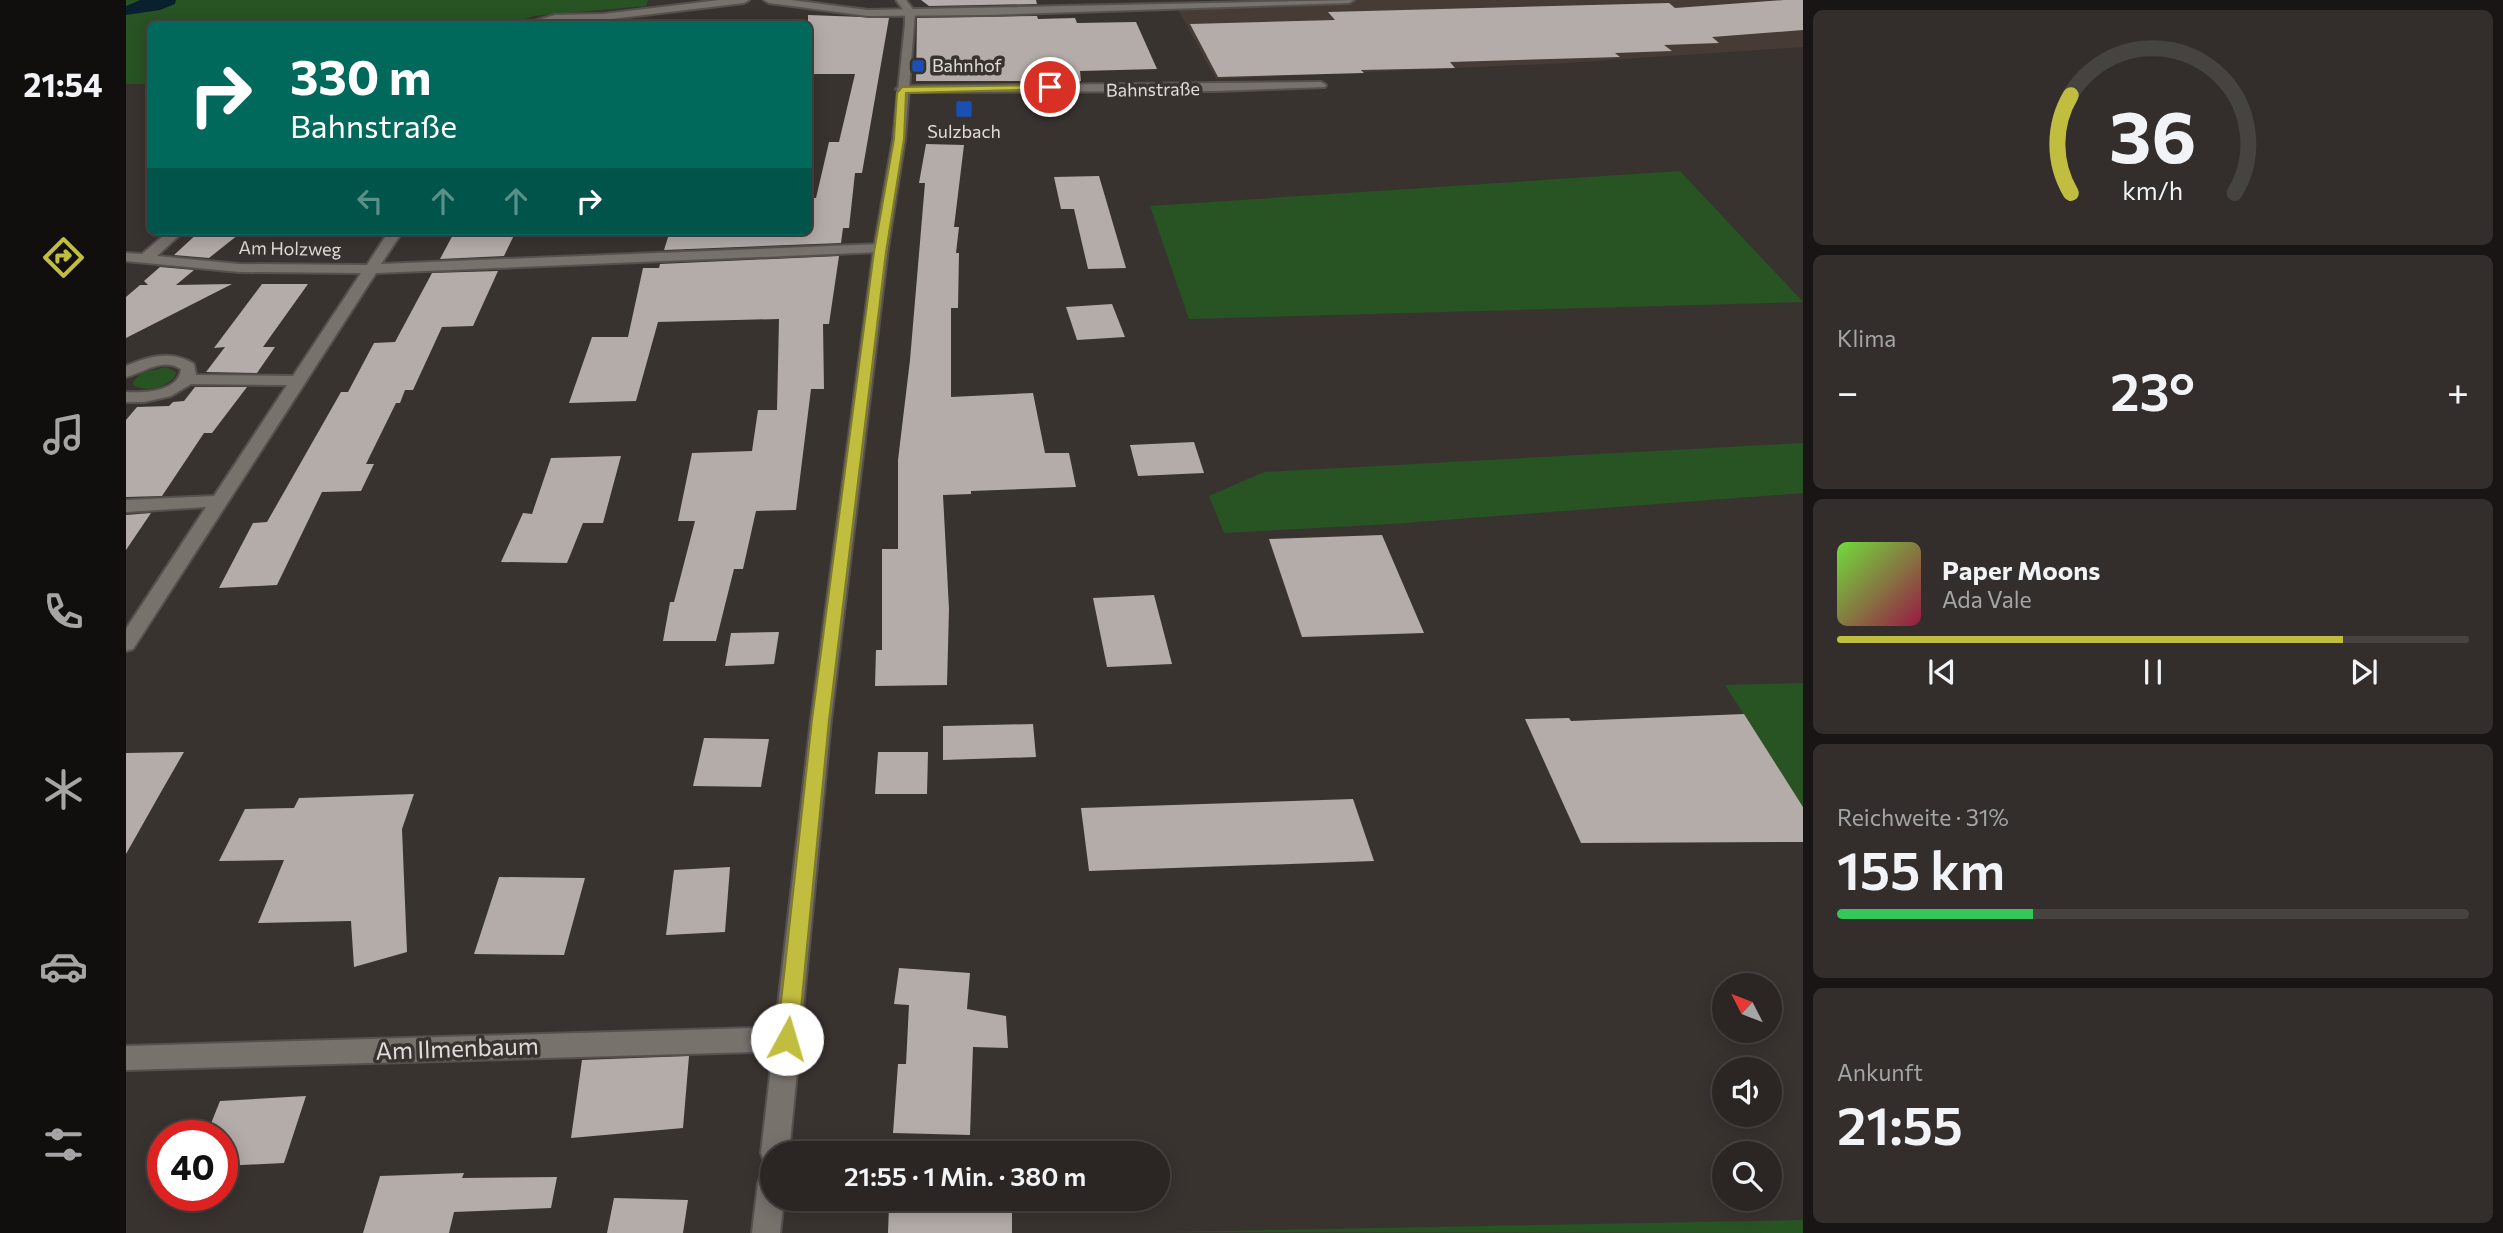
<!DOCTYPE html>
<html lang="de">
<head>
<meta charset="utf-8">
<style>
  body { margin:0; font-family:Commissioner,sans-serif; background:#332e2c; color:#f1f3f6; height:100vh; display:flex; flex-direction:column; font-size:26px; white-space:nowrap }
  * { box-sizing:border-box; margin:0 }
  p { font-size:23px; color:#a6a5a6 }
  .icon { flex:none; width:38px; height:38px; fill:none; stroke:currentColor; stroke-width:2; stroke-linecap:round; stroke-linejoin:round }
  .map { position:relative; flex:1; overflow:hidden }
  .drawer { display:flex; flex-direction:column; gap:10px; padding:10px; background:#181514; width:700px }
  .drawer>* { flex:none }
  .top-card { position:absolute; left:21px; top:21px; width:665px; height:214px; border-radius:10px; box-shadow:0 4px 18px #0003,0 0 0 2px #474341; background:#00695c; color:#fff; overflow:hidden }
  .needle { width:46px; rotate:312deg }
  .buttons { position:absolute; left:1586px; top:973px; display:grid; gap:14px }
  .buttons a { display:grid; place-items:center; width:70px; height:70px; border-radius:50%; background:#2b2624; box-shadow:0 4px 18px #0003,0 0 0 2px #474341; font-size:35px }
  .speed { position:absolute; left:21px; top:1120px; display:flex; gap:14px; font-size:35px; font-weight:700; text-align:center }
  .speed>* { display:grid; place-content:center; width:91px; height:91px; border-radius:50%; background:#2b2624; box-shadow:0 4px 18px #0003,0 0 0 2px #474341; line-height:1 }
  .speed .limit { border:10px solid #d22; background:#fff; color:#111 }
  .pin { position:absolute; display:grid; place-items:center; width:60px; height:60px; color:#fff; margin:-30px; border:4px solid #fff; border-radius:50%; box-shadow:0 2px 7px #0007 }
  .me { position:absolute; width:77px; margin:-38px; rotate:6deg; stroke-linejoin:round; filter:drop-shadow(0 0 5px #0008) }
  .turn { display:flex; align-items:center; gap:24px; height:147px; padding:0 28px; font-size:32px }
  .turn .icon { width:91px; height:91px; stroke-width:2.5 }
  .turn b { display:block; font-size:49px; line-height:60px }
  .lanes { display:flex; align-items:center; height:66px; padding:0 28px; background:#0003; justify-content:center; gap:35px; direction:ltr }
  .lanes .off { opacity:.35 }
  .big { font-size:52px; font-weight:600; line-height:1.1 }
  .drawer .widget { flex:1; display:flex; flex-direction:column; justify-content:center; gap:10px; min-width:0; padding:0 24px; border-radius:10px; background:#332e2c }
  .drawer .dial { align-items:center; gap:0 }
  .dial svg { height:182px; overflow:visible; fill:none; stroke:#474341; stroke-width:7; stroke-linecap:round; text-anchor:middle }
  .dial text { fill:#f1f3f6; stroke:none }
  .song { display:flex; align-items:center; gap:21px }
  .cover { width:84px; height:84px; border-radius:10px; background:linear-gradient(135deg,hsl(100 70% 55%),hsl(340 70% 35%)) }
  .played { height:7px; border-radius:4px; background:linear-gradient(90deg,#c1bd3f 80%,#474341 80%) }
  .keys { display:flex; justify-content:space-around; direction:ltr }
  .heat { display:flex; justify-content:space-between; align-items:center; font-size:38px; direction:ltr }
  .charge { height:10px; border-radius:5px; background:linear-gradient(90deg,#34c759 31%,#474341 0) }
  .trip { position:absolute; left:634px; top:1141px; width:410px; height:70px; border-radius:35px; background:#2b2624; box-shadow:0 4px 18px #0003,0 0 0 2px #474341; font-weight:600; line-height:70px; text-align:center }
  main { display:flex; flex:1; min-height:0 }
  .dock { display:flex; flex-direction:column; width:126px; justify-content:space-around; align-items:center; background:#110f0e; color:#a6a5a6 }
  .dock .icon { width:49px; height:49px }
  .dock .on { color:#c1bd3f }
  .dock b { font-size:32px; color:#f1f3f6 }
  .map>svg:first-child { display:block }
  .built { fill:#473c35 }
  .green { fill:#285323 }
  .water { fill:#09212f }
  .building { fill:#b3aca8 }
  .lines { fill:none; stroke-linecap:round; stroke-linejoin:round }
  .minor-casing { stroke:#56514e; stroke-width:4 }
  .tertiary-casing { stroke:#56514e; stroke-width:4 }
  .minor { fill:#78726d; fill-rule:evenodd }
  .tertiary { fill:#78726d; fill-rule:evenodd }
  .route { fill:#c1bd3f; stroke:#7d7b29; stroke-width:2 }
  .transit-dot { fill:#1a4fb4; stroke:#393330; stroke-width:2.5 }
  .labels { text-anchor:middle; stroke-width:7; stroke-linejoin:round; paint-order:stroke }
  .far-poi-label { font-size:18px; fill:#e0dcda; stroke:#393330; text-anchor:start }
  .far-street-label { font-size:18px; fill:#e0dcda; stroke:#393330 }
  .near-street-label { font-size:24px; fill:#e0dcda; stroke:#393330 }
</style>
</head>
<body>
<main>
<nav class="dock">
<b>21:54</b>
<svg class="icon on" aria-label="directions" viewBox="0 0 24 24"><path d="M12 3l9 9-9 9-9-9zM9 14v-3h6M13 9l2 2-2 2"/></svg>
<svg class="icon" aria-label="music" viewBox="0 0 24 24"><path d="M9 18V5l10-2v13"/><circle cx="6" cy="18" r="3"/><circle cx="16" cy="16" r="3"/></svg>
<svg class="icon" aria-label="phone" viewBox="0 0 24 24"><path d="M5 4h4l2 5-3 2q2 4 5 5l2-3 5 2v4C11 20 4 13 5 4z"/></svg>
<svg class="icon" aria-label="climate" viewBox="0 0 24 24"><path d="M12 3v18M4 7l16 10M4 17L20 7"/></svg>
<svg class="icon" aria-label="car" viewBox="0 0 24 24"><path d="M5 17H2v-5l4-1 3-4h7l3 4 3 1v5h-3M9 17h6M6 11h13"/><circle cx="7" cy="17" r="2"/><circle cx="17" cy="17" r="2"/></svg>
<svg class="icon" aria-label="filters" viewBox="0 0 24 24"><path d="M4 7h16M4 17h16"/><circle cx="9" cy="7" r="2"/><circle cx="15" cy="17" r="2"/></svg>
</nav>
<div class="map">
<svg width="1677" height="1233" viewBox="0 0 1677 1233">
  <rect width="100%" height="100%" fill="#393330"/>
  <!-- built -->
  <path class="built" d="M1131,0h546v47l-238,16 -349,16 -41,-75z"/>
  <!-- green -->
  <g class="green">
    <path d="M0,0h522l-2,6 -112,10 -22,7 -362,1v60h-24z"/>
    <path d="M1554,171l123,131 -614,17 -39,-113z"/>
    <path d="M40,367l10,5 -1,4c-10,12 -26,16 -41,10l-1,-4 8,-9z"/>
    <path d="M1677,443v50l-412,31 -167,9 -15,-37 55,-24z"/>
    <path d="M1677,683v124l-78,-122z"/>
    <path d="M1677,1220v13l-632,-1z"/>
  </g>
  <!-- water -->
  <path class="water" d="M14,0h36l-1,4 -15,6 -34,5v-9z"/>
  <!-- building -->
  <g class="building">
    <path d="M795,0h115l1,4 -108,2z"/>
    <path d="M1658,0h19v30l-91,7 7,6 -55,2 8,6 -57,2 5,4 -170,5 5,6 -94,2 3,3 -146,4 -28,-53 145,-4 -7,-8 341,-9 6,5z"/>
    <path d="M682,15l81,3 -27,155h-7l-6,55h-6l-2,15 -177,7 6,-19h140l4,-33h2l13,-56h10l16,-68h-47z"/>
    <path d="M911,16l1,3 37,-1 2,5 59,-1 21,47 -77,2 1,10h-165l1,-63z"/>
    <path d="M800,144l38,1 -10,82h5l-3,26h3l-1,55h-7v89l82,-4 12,60h24l7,34 -105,4v3l-28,1 6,114 -2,76 -72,1 1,-36h6v-101h16v-89l12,-100 15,-177h-6z"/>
    <path d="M973,176l27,92 -38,1 -14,-60h-13l-7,-32z"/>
    <path d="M74,231h43l-34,27 -35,-3z"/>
    <path d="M329,231h61l-12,25 -64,3z"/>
    <path d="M713,256l-10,68h-6l1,65h-13l-15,121 -40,1 -13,58h-9l-18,72h-53l7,-39h4l21,-81h-17l14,-68 60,-2 6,-41h19l2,-91 -121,3 -22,79 -67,2 23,-66h36l15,-69h16l1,-4z"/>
    <path d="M34,267l34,3 -18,15 56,-1 -106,54v-41l14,-12h8l-4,-4z"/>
    <path d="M372,271l-25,55 -31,1 -29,63h-8l-5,13h-4l-30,61h8l-13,27 -39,1 -45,93 -58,3 34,-65 14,-1 74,-130h7l26,-49 21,-1 37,-69z"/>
    <path d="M136,284h46l-45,63h12l-18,26 -51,-1 19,-25 -11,1z"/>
    <path d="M986,304l13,33 -48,3 -11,-33z"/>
    <path d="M69,387h52l-35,46h-8l-42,63 -36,1v-77l11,-13 32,-1 4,-4 11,-1z"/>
    <path d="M1068,442l10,31 -66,3 -8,-31z"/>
    <path d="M495,456l-18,67h-20l-16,40 -66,-1 22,-49 9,1 19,-56z"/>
    <path d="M25,513l-25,37v-35z"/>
    <path d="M1256,535l42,98 -122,4 -33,-98z"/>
    <path d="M1028,595l18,69 -65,3 -14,-69z"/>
    <path d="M653,632l-5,32 -49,2 6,-33z"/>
    <path d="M1618,714l59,93v35l-222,1 -56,-124 44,-1 2,3z"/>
    <path d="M907,724l3,33 -93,3v-34z"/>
    <path d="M578,738l65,1 -8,48 -68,-1z"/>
    <path d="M58,752l-23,40 -35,62v-101z"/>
    <path d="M752,752h50l-1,42h-52z"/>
    <path d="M288,794l-12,35 5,123 -53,15 -3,-46 -93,2 26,-63 -65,1 26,-52 49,-1 5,-10z"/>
    <path d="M1227,799l21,62 -285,10 -8,-63z"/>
    <path d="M604,867l-5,65 -59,3 8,-65z"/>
    <path d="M373,877l86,1 -21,77 -90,-1z"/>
    <path d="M773,968l71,5 -3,36 39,7 2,32 -35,-1 -3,88 -77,-2 5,-69h8l3,-59 -15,-1z"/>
    <path d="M563,1056l-6,72 -112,10 11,-78z"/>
    <path d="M180,1096l-22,67 -62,3v-30h-16l14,-35z"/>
    <path d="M338,1173l-2,5 95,-1 -6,31 -97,4 -5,21h-86l17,-57z"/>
    <path d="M488,1198l74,2 -5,33h-76z"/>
    <path d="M763,1206l123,1v26h-124z"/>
  </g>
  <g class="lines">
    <!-- minor casing -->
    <g class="minor-casing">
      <g id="minor">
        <path d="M594,0h29l-5,3 -141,17 -79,4 31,-9 48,-1z"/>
        <path d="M638,0h27l77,10 486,-10 -5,3 -362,12 -119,1 -99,-13z"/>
        <path d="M1195,82l5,3 -1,2 -109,4 -314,1 -6,-3 6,-3z"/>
        <path d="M43,231h15l-27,25 82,8 128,1 22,-34h14l-22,33 500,-20 7,4 -7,4 -505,21 -243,376 -7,2v-22l80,-122 -80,5v-12l88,-4 73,-111 -96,-1 -20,12 -27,6h-18v-10c18,1 53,0 55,-23 -19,-12 -36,3 -55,8v-11c23,-10 46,-16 68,-2l2,11 97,1 68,-103 -122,-1 -113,-11v-8l16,1z"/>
        <path d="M661,1027l9,3 4,9 -4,9 -9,3 -661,19v-24z"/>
      </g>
    </g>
    <!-- tertiary casing -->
    <g class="tertiary-casing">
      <g id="tertiary">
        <path d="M770,0h10l9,12 -10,127 -17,109 -57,472 -42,433h-17v12l-7,-2 -4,-10 50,-433 63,-472 19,-109 12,-115v-12z"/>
        <path d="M646,1169v30h12l-4,34h-28l6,-50 4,-10z"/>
      </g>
    </g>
    <!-- minor -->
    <use href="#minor" class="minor"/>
    <!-- tertiary -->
    <use href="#tertiary" class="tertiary"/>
  </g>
  <!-- route -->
  <path class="route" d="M924,85l4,2 -1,2 -147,4 -2,46 -18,113 -57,468 -31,319 -3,7 -8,3 -7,-3 -3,-7 35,-319 62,-468 20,-113 3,-46 5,-6z"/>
  <!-- markers -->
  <g class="transit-dot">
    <rect x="785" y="59" width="14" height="14" rx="3.5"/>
    <rect x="829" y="100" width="18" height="18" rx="3.5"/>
  </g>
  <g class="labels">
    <!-- far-poi labels -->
    <g class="far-poi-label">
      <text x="806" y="72">Bahnhof</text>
      <text x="838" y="138" text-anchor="middle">Sulzbach</text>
    </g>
    <!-- far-street labels -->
    <g class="far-street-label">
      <text transform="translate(1027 90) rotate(-1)" y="6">Bahnstraße</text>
      <text transform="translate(164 249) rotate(1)" y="6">Am Holzweg</text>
    </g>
    <!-- near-street labels -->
    <g class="near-street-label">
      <text transform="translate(331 1049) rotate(-2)" y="8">Am Ilmenbaum</text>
    </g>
  </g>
</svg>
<div class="buttons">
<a><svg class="needle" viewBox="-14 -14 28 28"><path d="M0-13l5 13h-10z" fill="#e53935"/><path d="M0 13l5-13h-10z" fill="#a6a5a6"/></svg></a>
<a><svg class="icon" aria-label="sound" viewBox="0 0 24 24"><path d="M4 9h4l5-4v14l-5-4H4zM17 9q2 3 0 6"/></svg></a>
<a><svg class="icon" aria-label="search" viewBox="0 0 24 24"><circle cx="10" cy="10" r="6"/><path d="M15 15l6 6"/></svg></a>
</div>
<div class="speed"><div class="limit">40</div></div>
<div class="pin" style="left:924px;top:87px;background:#d93025"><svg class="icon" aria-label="arrive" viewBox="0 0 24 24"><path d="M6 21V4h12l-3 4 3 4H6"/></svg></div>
<svg class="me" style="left:661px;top:1039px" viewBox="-20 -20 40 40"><circle r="19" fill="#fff"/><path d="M0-13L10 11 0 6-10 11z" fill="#c1bd3f"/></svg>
<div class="trip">21:55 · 1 Min. · 380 m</div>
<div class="top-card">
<div class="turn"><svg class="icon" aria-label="right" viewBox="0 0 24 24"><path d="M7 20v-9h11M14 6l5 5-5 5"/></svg><div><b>330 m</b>Bahnstraße</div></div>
<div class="lanes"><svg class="icon off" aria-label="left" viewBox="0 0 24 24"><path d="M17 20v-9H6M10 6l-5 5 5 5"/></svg><svg class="icon off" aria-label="ahead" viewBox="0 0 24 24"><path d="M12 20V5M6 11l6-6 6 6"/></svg><svg class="icon off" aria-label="ahead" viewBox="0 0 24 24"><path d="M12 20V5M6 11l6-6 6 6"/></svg><svg class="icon" aria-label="right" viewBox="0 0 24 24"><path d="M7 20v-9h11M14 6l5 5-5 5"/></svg></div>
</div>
</div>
<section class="drawer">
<div class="widget dial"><svg viewBox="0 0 100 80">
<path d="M14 69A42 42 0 1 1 86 69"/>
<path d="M14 69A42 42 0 0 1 14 26" stroke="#c1bd3f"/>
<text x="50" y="56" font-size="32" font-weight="700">36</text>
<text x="50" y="72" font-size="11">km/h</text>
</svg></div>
<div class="widget"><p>Klima</p>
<div class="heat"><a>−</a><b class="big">23°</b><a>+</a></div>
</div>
<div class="widget">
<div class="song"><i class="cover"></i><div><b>Paper Moons</b><p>Ada Vale</p></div></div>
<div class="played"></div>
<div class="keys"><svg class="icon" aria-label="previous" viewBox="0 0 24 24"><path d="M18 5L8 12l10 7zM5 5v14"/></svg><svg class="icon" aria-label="pause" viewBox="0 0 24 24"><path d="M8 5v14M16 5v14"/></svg><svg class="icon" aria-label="next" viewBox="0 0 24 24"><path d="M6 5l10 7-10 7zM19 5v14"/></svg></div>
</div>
<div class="widget"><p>Reichweite · 31%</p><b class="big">155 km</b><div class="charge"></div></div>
<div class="widget"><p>Ankunft</p><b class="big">21:55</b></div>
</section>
</main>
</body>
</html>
